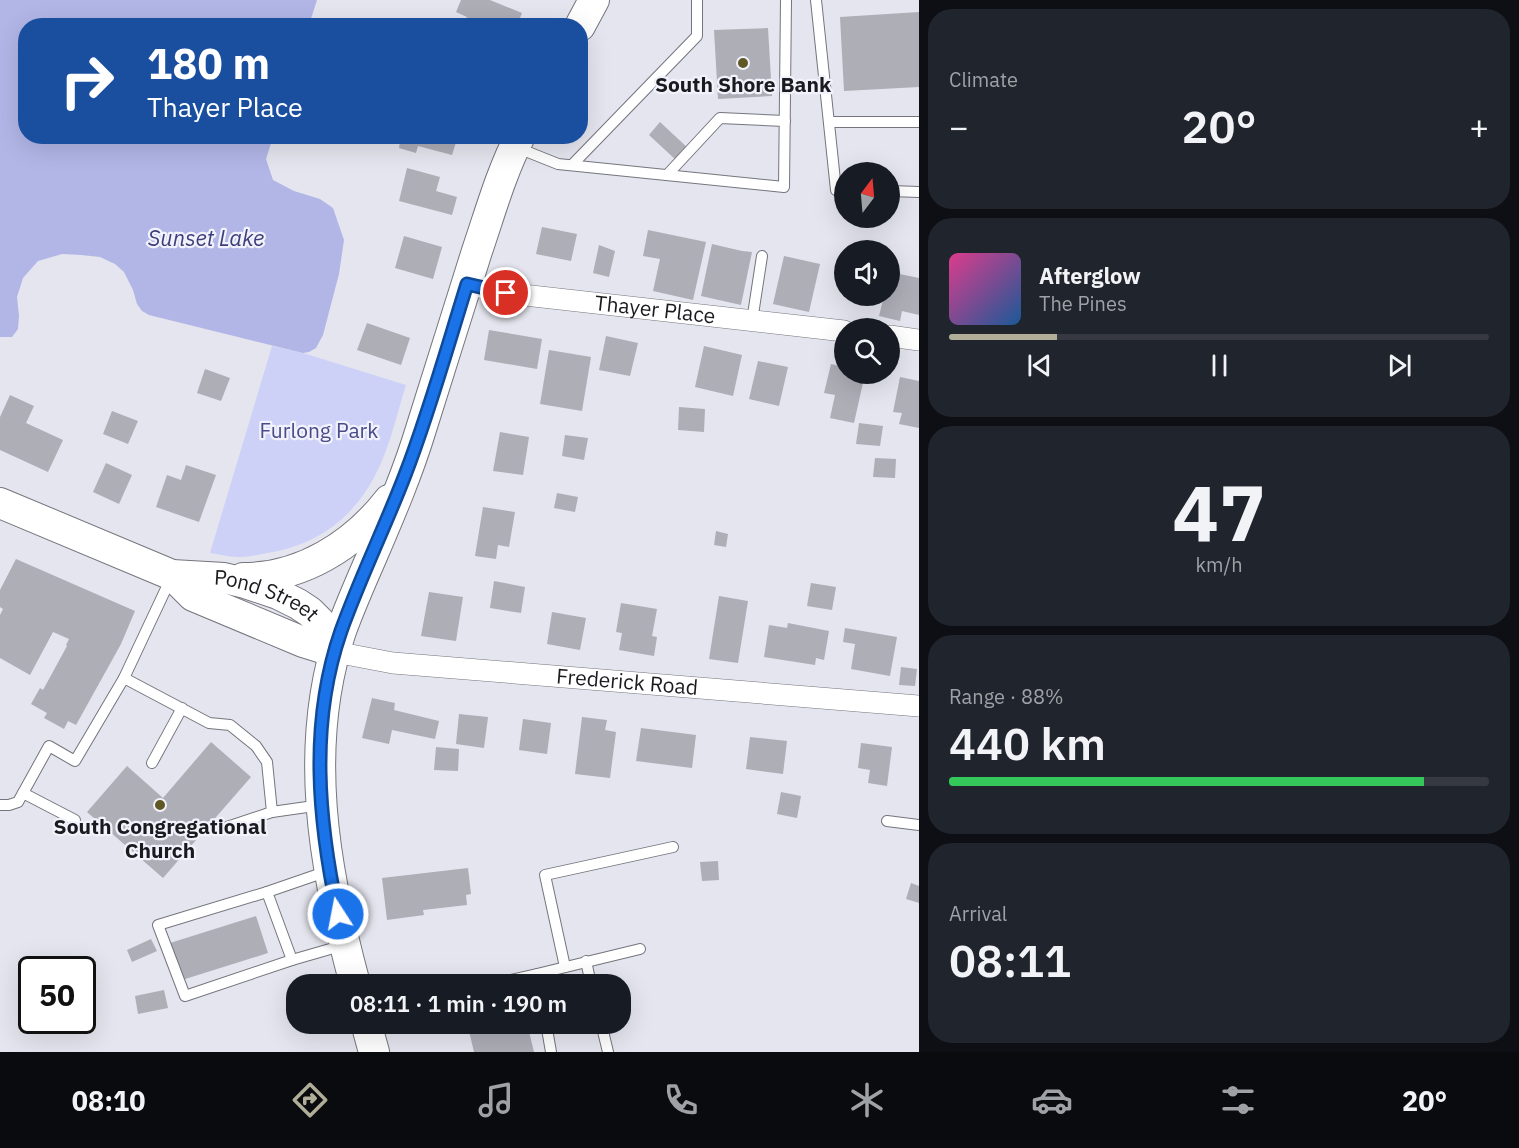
<!DOCTYPE html>
<html lang="en">
<head>
<meta charset="utf-8">
<style>
  body { margin:0; font-family:"IBM Plex Sans",sans-serif; background:#20242c; color:#f1f3f6; height:100vh; display:flex; flex-direction:column; font-size:22px; white-space:nowrap }
  * { box-sizing:border-box; margin:0 }
  p { font-size:20px; color:#9ea1a6 }
  .icon { flex:none; width:33px; height:33px; fill:none; stroke:currentColor; stroke-width:2; stroke-linecap:round; stroke-linejoin:round }
  .map { position:relative; flex:1; overflow:hidden }
  .drawer { display:flex; flex-direction:column; gap:9px; padding:9px; background:#0d0f14; width:600px }
  .drawer>* { flex:none }
  .hud { position:absolute; left:18px; top:18px; width:570px; height:126px; border-radius:24px; box-shadow:0 6px 24px #0002; background:#1a4fa0; color:#fff; overflow:hidden }
  .needle { width:39px; rotate:16deg }
  .tools { position:absolute; left:834px; top:162px; display:grid; gap:12px }
  .tools a { display:grid; place-items:center; width:66px; height:66px; border-radius:50%; background:#171b24; box-shadow:0 6px 24px #0002; font-size:30px }
  .speed { position:absolute; left:18px; top:956px; display:flex; gap:12px; font-size:30px; font-weight:700; text-align:center }
  .speed>* { display:grid; place-content:center; width:78px; height:78px; border-radius:50%; background:#171b24; box-shadow:0 6px 24px #0002; line-height:1 }
  .speed .limit { border:3px solid #111; border-radius:9px; background:#fff; color:#111 }
  .pin { position:absolute; display:grid; place-items:center; width:51px; height:51px; color:#fff; margin:-26px; border:3px solid #fff; border-radius:50%; box-shadow:0 2px 6px #0007 }
  .me { position:absolute; width:66px; margin:-33px; rotate:349deg; stroke-linejoin:round; filter:drop-shadow(0 0 4px #0008) }
  .turn { display:flex; align-items:center; gap:21px; height:126px; padding:0 30px; font-size:27px }
  .turn .icon { width:78px; height:78px; stroke-width:2.5 }
  .turn b { display:block; font-size:42px; line-height:51px }
  .big { font-size:45px; font-weight:600; line-height:1.1 }
  .drawer .tile { flex:1; display:flex; flex-direction:column; justify-content:center; gap:9px; min-width:0; padding:0 21px; border-radius:24px; background:#20242c }
  .drawer .dial { align-items:center; gap:0 }
  .dial b { font-size:78px; line-height:1 }
  .song { display:flex; align-items:center; gap:18px }
  .cover { width:72px; height:72px; border-radius:9px; background:linear-gradient(135deg,hsl(330 70% 55%),hsl(210 70% 35%)) }
  .played { height:6px; border-radius:3px; background:linear-gradient(90deg,#b0ad98 20%,#363941 20%) }
  .keys { display:flex; justify-content:space-around; direction:ltr }
  .heat { display:flex; justify-content:space-between; align-items:center; font-size:33px; direction:ltr }
  .charge { height:9px; border-radius:4px; background:linear-gradient(90deg,#34c759 88%,#363941 0) }
  .trip { position:absolute; left:286px; top:974px; width:345px; height:60px; border-radius:24px; background:#171b24; box-shadow:0 6px 24px #0002; font-weight:600; line-height:60px; text-align:center }
  .tab-bar { display:flex; height:96px; justify-content:space-around; align-items:center; background:#090b0e; color:#9ea1a6 }
  .tab-bar .icon { width:42px; height:42px }
  .tab-bar .on { color:#b0ad98 }
  .tab-bar b { font-size:27px; color:#f1f3f6 }
  main { display:flex; flex:1; min-height:0 }
  .map>svg:first-child { display:block }
  .green { fill:#cdd1f7 }
  .water { fill:#b2b6e7 }
  .building { fill:#adaeb6 }
  .lines { fill:none; stroke-linecap:round; stroke-linejoin:round }
  .lane-casing { stroke:#74757d; stroke-width:12 }
  .street-casing { stroke:#74757d; stroke-width:22 }
  .secondary-casing { stroke:#74757d; stroke-width:32 }
  .lane { stroke:#fff; stroke-width:10 }
  .street { stroke:#fff; stroke-width:21 }
  .secondary { stroke:#fff; stroke-width:30 }
  .route-casing { stroke:#114b97; stroke-width:15 }
  .route { stroke:#1a73e8; stroke-width:10 }
  .poi-dot { fill:#605824; stroke:#f1f2fb; stroke-width:2 }
  .labels { text-anchor:middle; stroke-width:4.5; stroke-linejoin:round; paint-order:stroke }
  .poi-label { font-size:21px; font-weight:bold; fill:#1b1b1f; stroke:#f1f2fb }
  .street-label { font-size:21px; fill:#1b1b1f; stroke:#f1f2fb }
  .park-label { font-size:21px; fill:#4a4c8a; stroke:#f1f2fb }
  .water-label { font-size:22px; font-style:italic; fill:#3d3e7a; stroke:#f1f2fb }
</style>
</head>
<body>
<main>
<div class="map">
<svg width="919" height="1052" viewBox="0 0 919 1052">
  <rect width="100%" height="100%" fill="#e4e5ee"/>
  <!-- green -->
  <path class="green" d="M272,346l31,7 103,32c-8,25 -14,53 -25,78 -21,48 -56,79 -108,89 -11,2 -24,5 -36,5 -9,0 -18,-3 -27,-4z"/>
  <!-- water -->
  <path class="water" d="M0,0h317l-8,25 -283,1v110l247,1 -7,22 7,21 21,11 26,8 13,9 11,32 -5,34 -16,61 -7,13 -7,4 -6,1 -154,-38 -7,-4 -5,-7 -4,-14 -9,-18 -9,-8 -15,-7 -19,-2 -19,-1 -24,7 -15,17 -6,19 2,19 -1,13 -6,8h-12z"/>
  <!-- building -->
  <g class="building">
    <path d="M461,0h29l32,13 -5,13h-39l-13,-6 2,-3 -11,-5z"/>
    <path d="M919,12v75l-75,4 -4,-74z"/>
    <path d="M768,28l4,68 -54,3 -4,-69z"/>
    <path d="M660,122l29,27 -12,12 -28,-26z"/>
    <path d="M401,136h57l-6,19 -34,-9 -2,7 -17,-5z"/>
    <path d="M407,168l33,9 -4,14 21,6 -5,18 -53,-14z"/>
    <path d="M542,227l35,7 -6,27 -35,-7z"/>
    <path d="M648,230l58,12 -13,58 -40,-9 7,-32 -17,-3z"/>
    <path d="M404,236l38,11 -9,32 -38,-11z"/>
    <path d="M712,244l30,7 10,1 -11,53 -40,-9z"/>
    <path d="M599,245l16,6 -6,26 -16,-4z"/>
    <path d="M784,256l36,8 -11,48 -36,-8z"/>
    <path d="M890,272l29,6v37l-17,-4 -2,10 -21,-5 5,-20h6z"/>
    <path d="M367,323l43,15 -9,27 -44,-15z"/>
    <path d="M489,330l53,9 -5,30 -53,-9z"/>
    <path d="M606,336l32,7 -8,33 -31,-6z"/>
    <path d="M704,346l38,9 -9,41 -38,-9z"/>
    <path d="M549,350l42,7 -9,54 -42,-7z"/>
    <path d="M758,361l30,6 -9,39 -30,-7z"/>
    <path d="M831,364l13,3v7h21l-11,49 -24,-5 5,-23 -11,-2z"/>
    <path d="M205,369l25,9 -9,23 -24,-8z"/>
    <path d="M900,377l19,4v47l-20,-4 3,-11 -9,-1z"/>
    <path d="M10,395l24,11 -8,17 37,17 -15,32 -48,-22v-33z"/>
    <path d="M679,407l26,2 -1,23 -26,-2z"/>
    <path d="M112,411l26,10 -10,23 -25,-10z"/>
    <path d="M859,423l24,3 -3,20 -24,-2z"/>
    <path d="M500,432l29,5 -6,38 -30,-4z"/>
    <path d="M565,435l23,3 -4,22 -22,-4z"/>
    <path d="M875,458l21,1 -1,19 -22,-1z"/>
    <path d="M106,463l26,12 -13,29 -26,-12z"/>
    <path d="M186,465l30,10 -17,47 -43,-15 11,-32 14,5z"/>
    <path d="M557,493l21,4 -3,15 -21,-4z"/>
    <path d="M483,507l32,5 -6,35 -11,-2 -2,14 -21,-3z"/>
    <path d="M716,531l12,3 -2,13 -12,-2z"/>
    <path d="M16,559l119,52 -14,33 -45,81 -8,-4 -4,8 -20,-11 3,-5 -16,-9 9,-16 3,2 24,-44 -1,-1 3,-6 -16,-7 -23,43 -30,-17v-43l3,-6 -3,-2v-17z"/>
    <path d="M494,581l31,6 -4,26 -31,-5z"/>
    <path d="M811,583l25,4 -4,23 -25,-4z"/>
    <path d="M429,592l34,5 -7,44 -35,-5z"/>
    <path d="M719,596l29,5 -10,62 -29,-4z"/>
    <path d="M621,603l36,6 -5,27 5,1 -3,19 -35,-6 3,-17 -6,-1z"/>
    <path d="M552,612l34,6 -6,32 -33,-6z"/>
    <path d="M788,623l41,8 -5,29 -8,-2 -1,7 -51,-8 5,-32 18,3z"/>
    <path d="M845,628l52,9 -7,39 -39,-7 4,-25 -12,-2z"/>
    <path d="M901,667l16,2 -2,17 -16,-1z"/>
    <path d="M372,698l23,5 -1,7 45,11 -4,18 -43,-9 -3,14 -27,-6z"/>
    <path d="M459,714l29,3 -4,31 -28,-4z"/>
    <path d="M582,717l25,3 -2,10 11,2 -6,46 -35,-4z"/>
    <path d="M523,719l28,4 -4,31 -28,-4z"/>
    <path d="M641,728l55,7 -4,33 -56,-7z"/>
    <path d="M750,737l37,4 -4,33 -37,-5z"/>
    <path d="M211,742l40,35 -88,101 -76,-66 40,-46 36,32z"/>
    <path d="M861,743l31,4 -5,39 -19,-3 2,-13 -12,-2z"/>
    <path d="M436,747l23,2 -1,22 -24,-1z"/>
    <path d="M781,792l20,4 -4,22 -20,-4z"/>
    <path d="M718,861l1,19 -17,1 -2,-19z"/>
    <path d="M468,868l3,26 -5,1 1,10 -44,5 1,5 -37,5 -5,-42z"/>
    <path d="M911,883l8,3v17l-13,-4z"/>
    <path d="M256,916l12,37 -86,27 -12,-37z"/>
    <path d="M151,939l6,12 -25,11 -5,-12z"/>
    <path d="M164,990l4,18 -30,6 -3,-18z"/>
    <path d="M467,1023h60l7,29h-60z"/>
  </g>
  <g class="lines">
    <!-- lane casing -->
    <g class="lane-casing">
      <g id="lane">
        <path d="M816,0l20,190h8"/>
        <path d="M829,122h90"/>
        <path d="M518,148l40,16 226,23 2,-187"/>
        <path d="M572,165l125,-129v-36"/>
        <path d="M667,175l53,-57 65,3"/>
        <path d="M890,191l29,1"/>
        <path d="M752,321l10,-65"/>
        <path d="M124,678l85,45 21,2 26,21 11,16 5,50 49,-7"/>
        <path d="M152,763l30,-55"/>
        <path d="M23,793l52,27"/>
        <path d="M0,805h9l9,-3 31,-56 26,15 49,-83 47,-100"/>
        <path d="M887,821l32,4"/>
        <path d="M227,827l45,-15"/>
        <path d="M328,871l-61,21 -109,33 27,71 107,-36 52,-15"/>
        <path d="M267,892l25,68"/>
        <path d="M586,961l5,23"/>
        <path d="M565,967l-20,-92 128,-28"/>
        <path d="M537,974l103,-25"/>
        <path d="M494,984l43,-10 2,10"/>
        <path d="M546,1023l5,29"/>
        <path d="M601,1023l7,29"/>
      </g>
    </g>
    <!-- street casing -->
    <g class="street-casing">
      <g id="street">
        <path id="s1" d="M467,284l39,9 338,38"/>
        <path d="M890,336l29,4"/>
        <path id="s2" d="M335,652l58,11 526,43"/>
      </g>
    </g>
    <!-- secondary casing -->
    <g class="secondary-casing">
      <g id="secondary">
        <path d="M580,26l14,-26"/>
        <path id="s3" d="M0,503l172,72 52,3 21,5 33,11 20,10 12,8 10,10 9,13 6,17"/>
        <path d="M172,575l21,21 110,46 32,10"/>
        <path d="M243,578c59,0 111,-33 146,-78"/>
        <path d="M355,984c-31,-115 -53,-237 -14,-353 9,-25 20,-50 31,-75 18,-42 36,-84 49,-127 19,-59 37,-119 56,-178 13,-38 24,-78 43,-115"/>
        <path d="M366,1023l8,29"/>
      </g>
    </g>
    <!-- lane -->
    <use href="#lane" class="lane"/>
    <!-- street -->
    <use href="#street" class="street"/>
    <!-- secondary -->
    <use href="#secondary" class="secondary"/>
  </g>
  <g class="lines">
    <!-- route casing -->
    <g class="route-casing">
      <path id="route" d="M338,914c-20,-94 -29,-191 3,-283 19,-53 44,-104 64,-156 24,-62 42,-127 62,-191l39,9"/>
    </g>
    <!-- route -->
    <use href="#route" class="route"/>
  </g>
  <!-- markers -->
  <g class="poi-dot">
    <circle cx="743" cy="63" r="6"/>
    <circle cx="160" cy="805" r="6"/>
  </g>
  <g class="labels">
    <!-- poi labels -->
    <g class="poi-label">
      <text x="743" y="92">South Shore Bank</text>
      <text x="160" y="834">South Congregational<tspan x="160" dy="24">Church</tspan></text>
    </g>
    <!-- street labels -->
    <g class="street-label">
      <text dy="7" stroke="none"><textPath href="#s1" startOffset="190">Thayer Place</textPath></text>
      <text dy="7" stroke="none"><textPath href="#s3" startOffset="284">Pond Street</textPath></text>
      <text dy="7" stroke="none"><textPath href="#s2" startOffset="294">Frederick Road</textPath></text>
    </g>
    <!-- park labels -->
    <g class="park-label">
      <text x="319" y="438">Furlong Park</text>
    </g>
    <!-- water labels -->
    <g class="water-label">
      <text x="206" y="246">Sunset Lake</text>
    </g>
  </g>
</svg>
<div class="tools">
<a><svg class="needle" viewBox="-14 -14 28 28"><path d="M0-13l5 13h-10z" fill="#e53935"/><path d="M0 13l5-13h-10z" fill="#9ea1a6"/></svg></a>
<a><svg class="icon" aria-label="sound" viewBox="0 0 24 24"><path d="M4 9h4l5-4v14l-5-4H4zM17 9q2 3 0 6"/></svg></a>
<a><svg class="icon" aria-label="search" viewBox="0 0 24 24"><circle cx="10" cy="10" r="6"/><path d="M15 15l6 6"/></svg></a>
</div>
<div class="speed"><div class="limit">50</div></div>
<div class="pin" style="left:506px;top:293px;background:#d93025"><svg class="icon" aria-label="arrive" viewBox="0 0 24 24"><path d="M6 21V4h12l-3 4 3 4H6"/></svg></div>
<svg class="me" style="left:338px;top:914px" viewBox="-20 -20 40 40"><circle r="17" fill="#1a73e8" stroke="#fff" stroke-width="3"/><path d="M0-11L8 9 0 5-8 9z" fill="#fff"/></svg>
<div class="trip">08:11 · 1 min · 190 m</div>
<div class="hud">
<div class="turn"><svg class="icon" aria-label="right" viewBox="0 0 24 24"><path d="M7 20v-9h11M14 6l5 5-5 5"/></svg><div><b>180 m</b>Thayer Place</div></div>
</div>
</div>
<section class="drawer">
<div class="tile"><p>Climate</p>
<div class="heat"><a>−</a><b class="big">20°</b><a>+</a></div>
</div>
<div class="tile">
<div class="song"><i class="cover"></i><div><b>Afterglow</b><p>The Pines</p></div></div>
<div class="played"></div>
<div class="keys"><svg class="icon" aria-label="previous" viewBox="0 0 24 24"><path d="M18 5L8 12l10 7zM5 5v14"/></svg><svg class="icon" aria-label="pause" viewBox="0 0 24 24"><path d="M8 5v14M16 5v14"/></svg><svg class="icon" aria-label="next" viewBox="0 0 24 24"><path d="M6 5l10 7-10 7zM19 5v14"/></svg></div>
</div>
<div class="tile dial"><b>47</b><p>km/h</p></div>
<div class="tile"><p>Range · 88%</p><b class="big">440 km</b><div class="charge"></div></div>
<div class="tile"><p>Arrival</p><b class="big">08:11</b></div>
</section>
</main>
<nav class="tab-bar">
<b>08:10</b>
<svg class="icon on" aria-label="directions" viewBox="0 0 24 24"><path d="M12 3l9 9-9 9-9-9zM9 14v-3h6M13 9l2 2-2 2"/></svg>
<svg class="icon" aria-label="music" viewBox="0 0 24 24"><path d="M9 18V5l10-2v13"/><circle cx="6" cy="18" r="3"/><circle cx="16" cy="16" r="3"/></svg>
<svg class="icon" aria-label="phone" viewBox="0 0 24 24"><path d="M5 4h4l2 5-3 2q2 4 5 5l2-3 5 2v4C11 20 4 13 5 4z"/></svg>
<svg class="icon" aria-label="climate" viewBox="0 0 24 24"><path d="M12 3v18M4 7l16 10M4 17L20 7"/></svg>
<svg class="icon" aria-label="car" viewBox="0 0 24 24"><path d="M5 17H2v-5l4-1 3-4h7l3 4 3 1v5h-3M9 17h6M6 11h13"/><circle cx="7" cy="17" r="2"/><circle cx="17" cy="17" r="2"/></svg>
<svg class="icon" aria-label="filters" viewBox="0 0 24 24"><path d="M4 7h16M4 17h16"/><circle cx="9" cy="7" r="2"/><circle cx="15" cy="17" r="2"/></svg>
<b>20°</b>
</nav>
</body>
</html>
